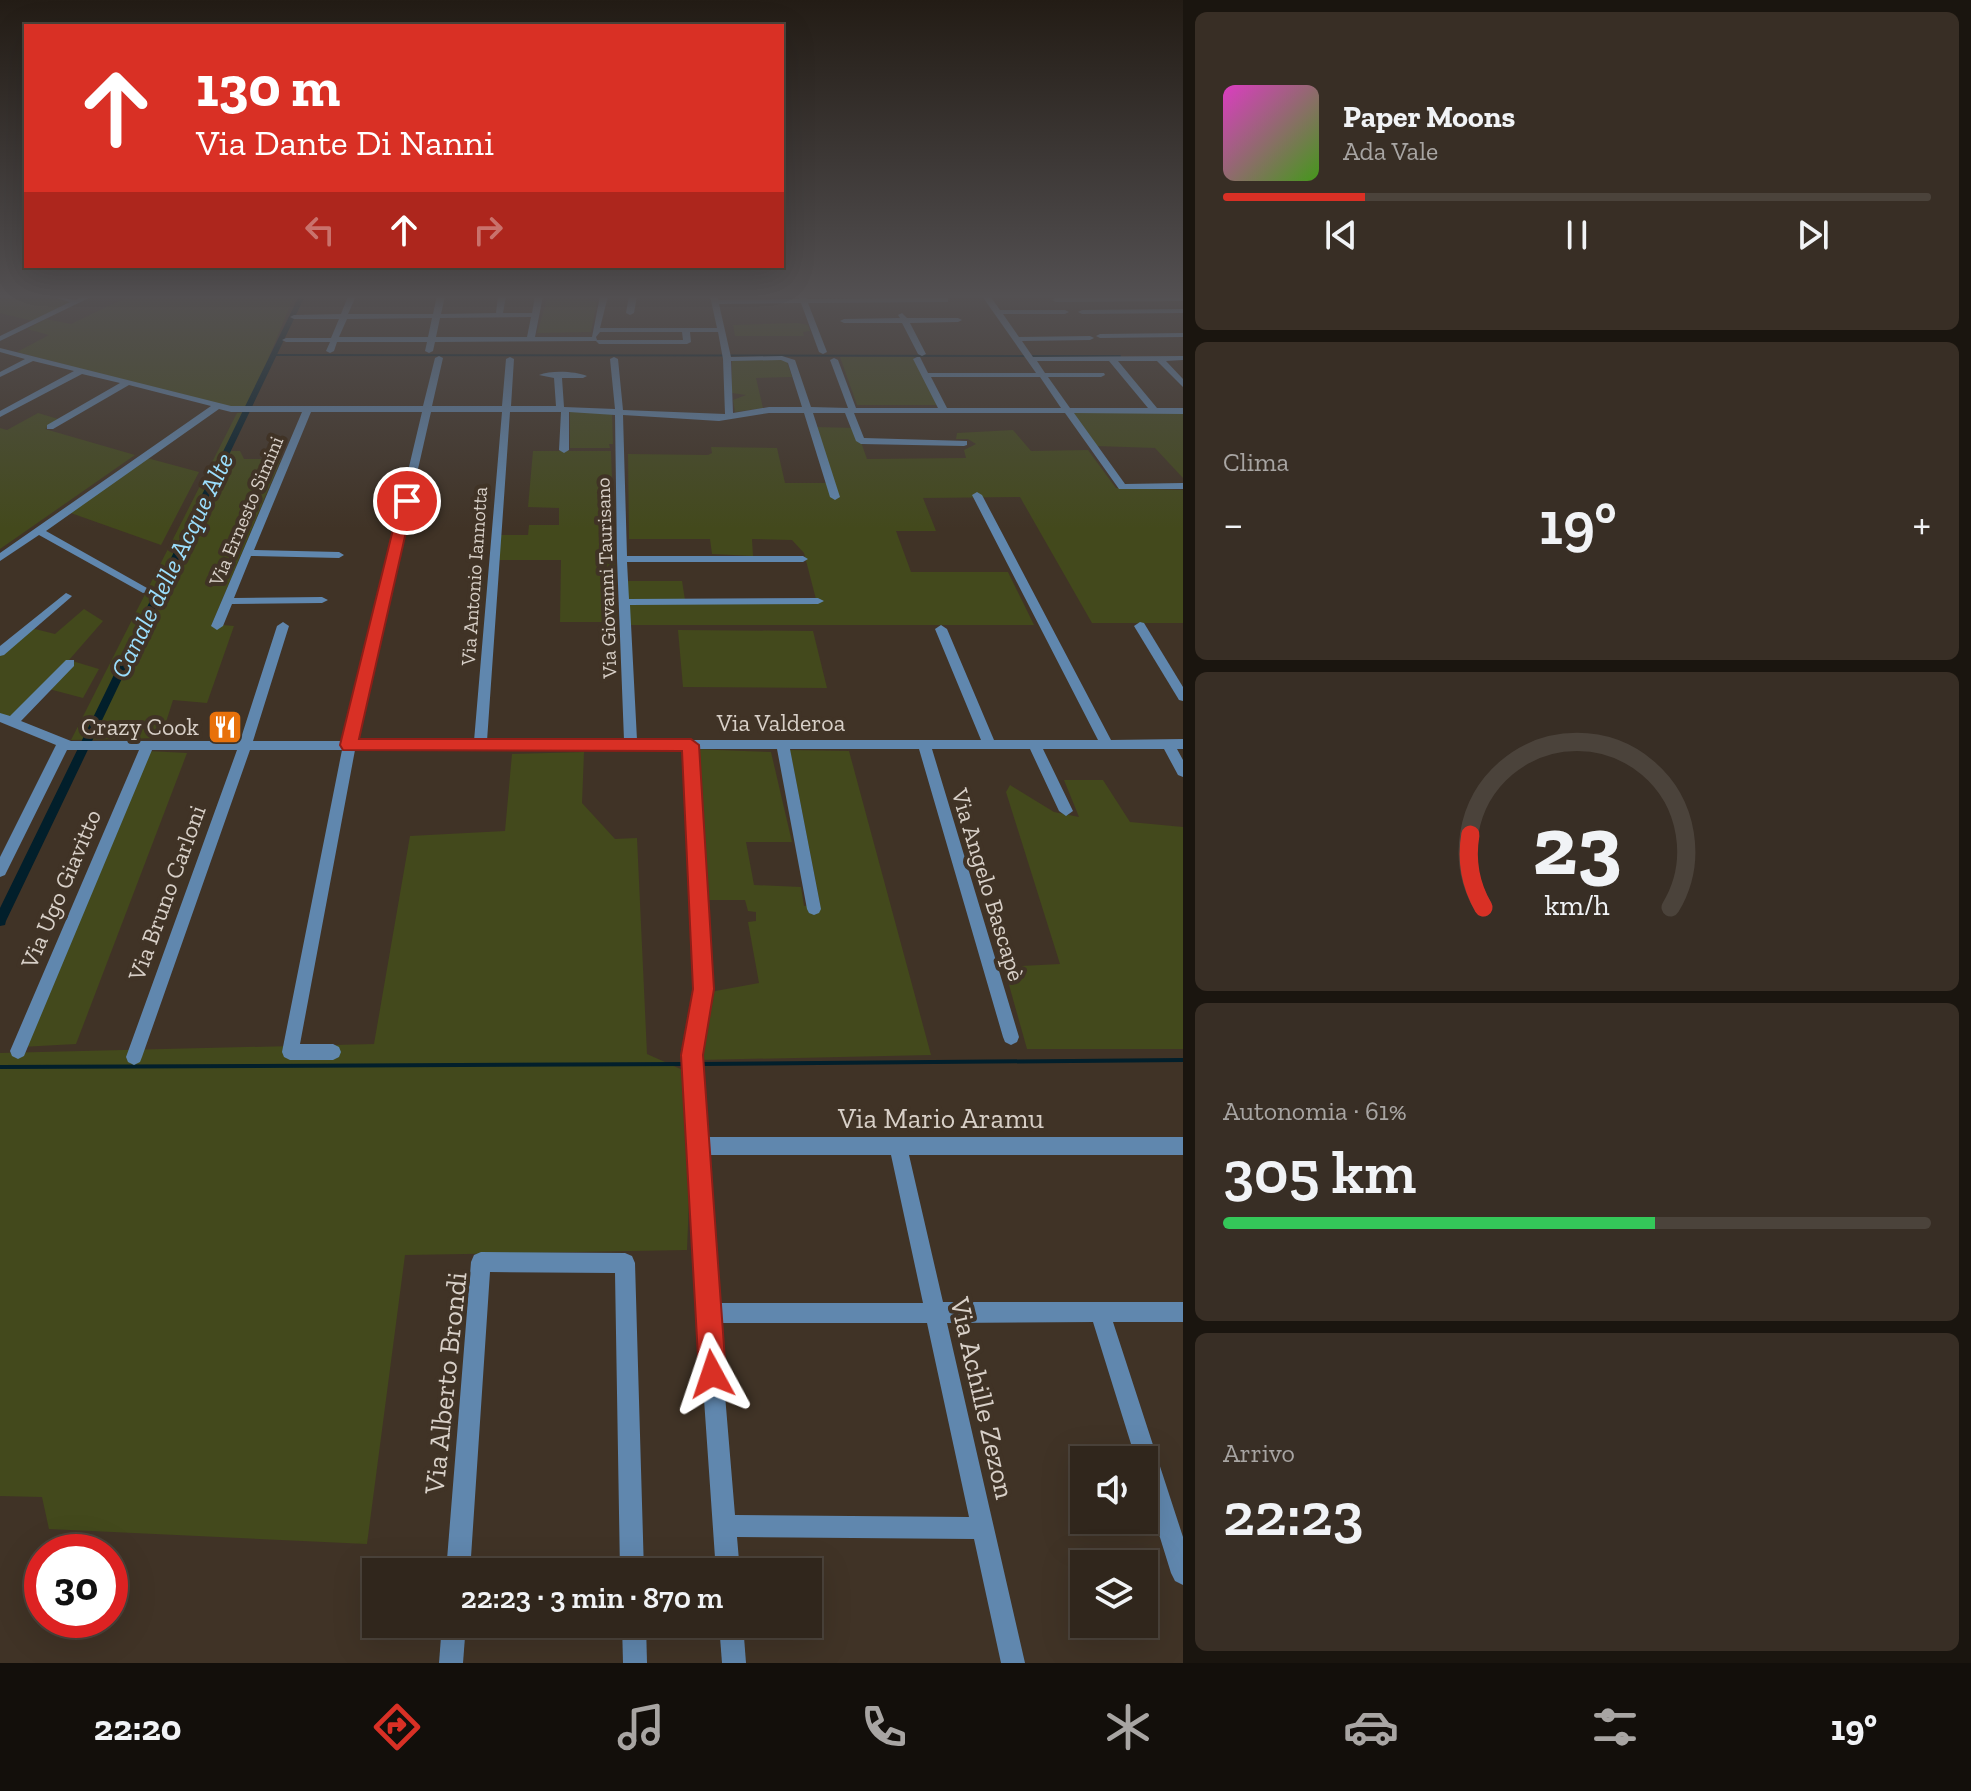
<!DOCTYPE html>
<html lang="it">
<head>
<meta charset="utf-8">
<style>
  body { margin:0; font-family:"Zilla Slab",serif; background:#382e25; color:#f1f3f6; height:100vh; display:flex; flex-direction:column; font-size:30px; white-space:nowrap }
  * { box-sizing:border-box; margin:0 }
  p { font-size:26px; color:#a8a5a3 }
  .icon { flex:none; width:44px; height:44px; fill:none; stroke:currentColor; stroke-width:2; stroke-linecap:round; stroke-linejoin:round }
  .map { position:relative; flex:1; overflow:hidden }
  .sheet { display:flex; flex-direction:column; gap:12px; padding:12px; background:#1a150f; width:788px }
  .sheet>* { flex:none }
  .top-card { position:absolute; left:24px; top:24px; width:760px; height:244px; border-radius:0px; box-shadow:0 8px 32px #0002,0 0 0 2px #4b433b; background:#d93025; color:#fff; overflow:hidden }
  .tools { position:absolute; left:1070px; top:1446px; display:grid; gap:16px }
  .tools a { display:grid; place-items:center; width:88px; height:88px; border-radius:0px; background:#30261c; box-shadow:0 8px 32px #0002,0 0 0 2px #4b433b; font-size:40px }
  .speed { position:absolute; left:24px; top:1534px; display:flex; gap:16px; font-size:40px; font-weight:700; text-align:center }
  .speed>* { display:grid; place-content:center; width:104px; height:104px; border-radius:50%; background:#30261c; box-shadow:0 8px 32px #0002,0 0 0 2px #4b433b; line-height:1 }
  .speed .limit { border:12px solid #d22; background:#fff; color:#111 }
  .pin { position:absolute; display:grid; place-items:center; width:68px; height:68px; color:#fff; margin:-34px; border:4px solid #fff; border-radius:50%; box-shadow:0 2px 8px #0007 }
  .me { position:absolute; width:88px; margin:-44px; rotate:355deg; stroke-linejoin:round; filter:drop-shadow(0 0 6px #0008) }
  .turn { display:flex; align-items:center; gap:28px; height:168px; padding:0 40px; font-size:36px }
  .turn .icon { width:104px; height:104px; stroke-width:2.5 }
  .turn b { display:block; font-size:56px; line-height:68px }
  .lanes { display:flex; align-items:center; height:76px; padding:0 40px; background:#0003; justify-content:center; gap:40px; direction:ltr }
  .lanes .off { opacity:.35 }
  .big { font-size:60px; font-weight:600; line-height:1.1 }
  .sheet .widget { flex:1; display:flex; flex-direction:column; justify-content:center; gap:12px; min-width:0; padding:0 28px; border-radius:12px; background:#382e25 }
  .sheet .dial { align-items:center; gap:0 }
  .dial svg { height:208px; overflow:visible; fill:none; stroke:#4b433b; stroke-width:7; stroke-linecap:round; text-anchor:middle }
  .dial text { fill:#f1f3f6; stroke:none }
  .song { display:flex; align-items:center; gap:24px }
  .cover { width:96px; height:96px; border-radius:12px; background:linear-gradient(135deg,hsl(310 70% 55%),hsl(100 70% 35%)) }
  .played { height:8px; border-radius:4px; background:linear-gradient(90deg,#d93025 20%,#4b433b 20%) }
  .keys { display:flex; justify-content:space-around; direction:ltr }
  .heat { display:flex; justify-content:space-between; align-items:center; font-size:44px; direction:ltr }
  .charge { height:12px; border-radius:6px; background:linear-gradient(90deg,#34c759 61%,#4b433b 0) }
  .trip { position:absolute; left:362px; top:1558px; width:460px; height:80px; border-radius:0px; background:#30261c; box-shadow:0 8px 32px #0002,0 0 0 2px #4b433b; font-weight:600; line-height:80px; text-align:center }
  .dock { display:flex; height:128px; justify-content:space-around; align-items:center; background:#130f0b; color:#a8a5a3 }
  .dock .icon { width:56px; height:56px }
  .dock .current { color:#d93025 }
  .dock b { font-size:36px; color:#f1f3f6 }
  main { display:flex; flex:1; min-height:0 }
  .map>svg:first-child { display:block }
  .green { fill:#43491c }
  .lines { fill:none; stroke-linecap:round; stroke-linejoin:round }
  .stream-far1 { stroke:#021f2b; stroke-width:2 }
  .stream { stroke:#021f2b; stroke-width:4 }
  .canal { fill:#021f2b; fill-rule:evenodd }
  .minor { fill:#6087ae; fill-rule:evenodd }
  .route { fill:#d93025; stroke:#8d1f18; stroke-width:2 }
  .labels { text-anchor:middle; stroke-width:8; stroke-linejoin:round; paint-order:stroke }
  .far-street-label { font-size:20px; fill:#d8d0c8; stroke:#403326 }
  .street-label { font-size:24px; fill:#d8d0c8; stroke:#403326 }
  .poi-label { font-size:24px; fill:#d8d0c8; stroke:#403326; text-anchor:end }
  .water-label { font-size:26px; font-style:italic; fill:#9bdefd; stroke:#403326 }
  .near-street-label { font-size:28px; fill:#d8d0c8; stroke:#403326 }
</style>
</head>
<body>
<main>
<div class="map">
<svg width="1183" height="1663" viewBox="0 0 1183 1663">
  <rect width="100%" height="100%" fill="#403326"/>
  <!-- green -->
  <g class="green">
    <path d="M0,296h45l26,6 -38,19 -33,-8z"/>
    <path d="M120,296h174l-45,110h-26l-206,-54 32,-17 -22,-6 19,-10 25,5 54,-26z"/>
    <path d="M548,296h47l-8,4 10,2 -6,30 -54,1z"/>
    <path d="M798,323l10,2 2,6 -7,1 1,4h-69l-2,-11z"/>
    <path d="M840,357h74l23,48h-80z"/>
    <path d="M786,359l6,18 -36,1 7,30 -28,4 -2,-12 13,-5 -14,-2v-33z"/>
    <path d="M612,411l1,33h-4l1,4h-40v-36z"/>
    <path d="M246,412l-20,39h14l4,8h37l-69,165 22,2 -27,77 -34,-3 -12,38 -90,2 166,-327z"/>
    <path d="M38,413l20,6 -13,10 90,26 -135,94v-121l7,2z"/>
    <path d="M1073,413h110v65l-28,-30 -59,-2z"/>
    <path d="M815,427l41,1 11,31 99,-1 -2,-8 12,-6 -8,-5h-12l1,-6 56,-3 18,21 57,-1 28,38 67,2v133h-91l-72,-126 -97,1 13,33h-40l15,41h97l26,53h-405l-1,-22h189l-13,-50 -12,-13 -40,-1 1,17 -41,-2 -2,-15h-81l-1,-85 80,1 4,-2 -1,-6 66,1 8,35h45z"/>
    <path d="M533,451h78l6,171h-57l1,-62h-66l3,-25h30l1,-10h30v-17l-31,-1z"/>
    <path d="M147,458l52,14 -38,73 -93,-33z"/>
    <path d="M626,581h56l3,19h-58z"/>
    <path d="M84,609l19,12 -34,39 30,9 -16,29 -34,-9 -32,32 -17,-7v-60l31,-26 24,6z"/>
    <path d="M678,630l135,1 14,57 -144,-1z"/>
    <path d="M692,749l79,3 21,90h-46l8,43 47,2 3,19 16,-2 -30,-154 59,1 82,304 -233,5 12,-68 49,-9 -11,-61 8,-1v-9l-8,-1 -3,-11h-43z"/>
    <path d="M148,751l39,2 -111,291 -55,3z"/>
    <path d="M584,752l-2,51 33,36 22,-1 10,216 47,21 -7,175 -282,5 -38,289 -318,-15 -7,-32 -42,-1v-443l374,-9 36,-208 95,-5 7,-77z"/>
    <path d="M1064,780h39l27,42 53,5v222h-156l-23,-82 56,-3 -54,-172 4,-7 44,27 25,5z"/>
  </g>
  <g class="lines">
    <!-- stream-far1 -->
    <path class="stream-far1" d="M276,355l844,1"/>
    <!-- stream -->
    <g class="stream">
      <path d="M700,1064l483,-4"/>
      <path d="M0,1067l688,-3"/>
    </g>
    <!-- canal -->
    <path class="canal" d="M299,296h6l-299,625 -1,4 -5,1v-18z"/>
    <!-- minor -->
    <g class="minor">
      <path d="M49,296l27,4 7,-4h10l-93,45v-5l70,-34z"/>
      <path d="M348,296h8l-8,18h85l4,-18h8l-4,18 55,-1 2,-17h8l-3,17h29l3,-17h8l-8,41h57l8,-41h8l-8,32h117l-7,-32h8v4l81,-1 -1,-3h8l1,3 141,-1v4h-3l-137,1 19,49 -4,2 -4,-2 -18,-49 -82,1 12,53 51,-1 13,4 16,47 37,1 -18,-48 4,-2 4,2 18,48h82l-25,-49 4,-2h3l8,16h108l-54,-77h8l10,14h65l4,2 -4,2h-62l16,23 71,-1 4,2 -4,2 -68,1 11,16 150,-1v4l-17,1 17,18v8l-26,-26h-39l39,47h26v6l-109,-1 51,71 58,-1v6h-64l-54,-76h-211l10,25 103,3v4l-3,1 -103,-2 -5,-3 -11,-28h-32l27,84 -5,3 -5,-3 -26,-84h-35l-50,8 -96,-6 4,141h176l5,3 -5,3h-176l2,37 189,-1 6,3 -6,3 -188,1 7,135h344l-46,-111 6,-4 6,4 47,111h104l-126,-245 5,-3 5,3 129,245 72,-1v10h-6l6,11v17l-5,-2 -14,-26h-121l30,62 -7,5 -7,-5 -29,-62h-98l87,288 -2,5 -6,3 -6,-3 -2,-5 -84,-288h-129l31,160 -2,4 -5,2 -5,-2 -2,-4 -30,-160h-79l14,240 -12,66 6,82h477v18h-274l34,147h240v20h-70l70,215v48l-8,-4 -4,-8 -27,-87v-26h-8l-43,-138 -146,1 78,340h-24l-27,-124 -237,-2 3,35h-24l-18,-259 -14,-258 12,-66 -11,-240 -330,1 -55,294h33l6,3 2,5 -2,5 -6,3h-43l-6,-3 -2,-5 60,-302h-92l-108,307 -2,5 -6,3 -6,-3 -2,-5 111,-307h-85l-128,306 -6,3 -6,-3 -2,-5 129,-301h-72l-62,125 -5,2v-20l56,-112 -56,-23v-9l10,3 56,-56h8v6l-53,55 50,20h169l37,-115 6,-4 6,4 -36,115h91l78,-329h-111l-57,138 85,2 5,3 -5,3 -88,-2 -17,42 88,-1 6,3 -6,3 -90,1 -9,22 -6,4 -6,-4 91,-214h-71l-12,-3 -173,122 101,57v4l-4,1 -104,-58 -39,26v-8l211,-147 -82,-21 -76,44h-6v-4l73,-42 -38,-9 -82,43v-6l74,-40 -41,-10 -33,16v-5l25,-13 -25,-7v-4l231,58h192l12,-48 4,-2 4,2 -11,48h70l4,-47 4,-2 4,2 -3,47h45l-2,-28 -15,-3c12,-5 36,-4 48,1l-4,2h-21l2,29 51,2 -5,-50 4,-2 4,2 5,51 102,4 -2,-55 -5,-27h-28l1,10 -4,2h-88l-3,-3 -161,1 -2,9 -4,2 -4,-2 2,-9h-90l-3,9 -4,2 -4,-2 4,-9h-44l-4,-2 4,-2h45l8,-19h-45l-4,-2 4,-2 47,-1zM531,317l-4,20h-91l4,-19zM432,318l-4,19h-89l8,-18zM600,332h82l1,8h-86l-1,-3zM781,360l7,3 14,44h-33l-36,6 -2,-52zM1037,361h72l39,47h-78l-22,-31h53l4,-2 -1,-2h-59zM931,377h109l21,31h-114zM431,412h71l-28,329h-118zM510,412h51l-2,38 5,3 5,-3v-38l46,3 2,144 7,181 -137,1zM707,1155h184l32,148h-206zM719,1323h208l42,194 -234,-2z"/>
      <path d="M629,296h8l-3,17 -4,2 -4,-2z"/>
      <path d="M1183,297v4l-127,1 -4,-2 4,-2z"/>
      <path d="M1183,309v4l-101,1 -4,-2 4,-2z"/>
      <path d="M902,313l5,5h51l4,2 -4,2 -48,1 16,31 -4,2 -4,-2 -16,-31h-58l-4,-2 4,-2 56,-1 -2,-3z"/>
      <path d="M1183,333v4l-83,1 -4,-2 4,-2z"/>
      <path d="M66,593l6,3 -2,2 -66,57 -4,1v-10z"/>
      <path d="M1140,622l4,1 39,64v14l-4,-1 -45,-74z"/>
      <path d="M481,1252l144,1 7,3 3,7 9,309h-24l-5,-299 -125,-1 -20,300h-24l25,-310 3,-7z"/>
      <path d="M442,1624h24l-3,39h-24z"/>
      <path d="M622,1624h24l1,39h-24z"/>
      <path d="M719,1624h24l3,39h-24z"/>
    </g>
  </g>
  <!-- sky -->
  <linearGradient id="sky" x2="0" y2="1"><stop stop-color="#231c15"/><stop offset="0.56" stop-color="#535052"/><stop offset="1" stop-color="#535052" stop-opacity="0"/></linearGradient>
  <rect width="1183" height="529" fill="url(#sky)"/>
  <!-- route -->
  <path class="route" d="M407,497l6,4 -54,238h332l8,6 15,244 -11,66 23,319 -4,10 -10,4 -9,-4 -4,-10 -18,-319 12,-66 -11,-238 -339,-1 -3,-5 60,-244z"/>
  <!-- icons -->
  <defs>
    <g id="restaurant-square" transform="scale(1.8)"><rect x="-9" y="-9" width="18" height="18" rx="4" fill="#e8710a" stroke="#403326"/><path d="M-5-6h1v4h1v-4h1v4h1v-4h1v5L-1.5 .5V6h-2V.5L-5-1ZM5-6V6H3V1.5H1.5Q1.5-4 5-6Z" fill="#fff"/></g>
  </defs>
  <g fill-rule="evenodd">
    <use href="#restaurant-square" x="225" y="727"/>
  </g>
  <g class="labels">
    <!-- far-street labels -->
    <g class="far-street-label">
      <text transform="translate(246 511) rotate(-67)" y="7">Via Ernesto Simini</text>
      <text transform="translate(474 576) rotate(-86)" y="7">Via Antonio Iannotta</text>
      <text transform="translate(606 578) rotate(-92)" y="7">Via Giovanni Taurisano</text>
    </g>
    <!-- street labels -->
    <g class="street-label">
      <text x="781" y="731">Via Valderoa</text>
      <text transform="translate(988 885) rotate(73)" y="8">Via Angelo Bascapè</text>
      <text transform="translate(61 889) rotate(-67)" y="8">Via Ugo Giavitto</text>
      <text transform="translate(167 893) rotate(-70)" y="8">Via Bruno Carloni</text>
    </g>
    <!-- poi labels -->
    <g class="poi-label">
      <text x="199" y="735">Crazy Cook</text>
    </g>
    <!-- water labels -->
    <g class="water-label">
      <text transform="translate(172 565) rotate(-64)" y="9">Canale delle Acque Alte</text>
    </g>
    <!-- near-street labels -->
    <g class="near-street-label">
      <text x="941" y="1128">Via Mario Aramu</text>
      <text transform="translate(445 1383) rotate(-84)" y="10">Via Alberto Brondi</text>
      <text transform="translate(983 1398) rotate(77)" y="10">Via Achille Zezon</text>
    </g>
  </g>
</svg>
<div class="tools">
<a><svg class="icon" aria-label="sound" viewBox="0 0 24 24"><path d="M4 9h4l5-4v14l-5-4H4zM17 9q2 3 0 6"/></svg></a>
<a><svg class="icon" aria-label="layers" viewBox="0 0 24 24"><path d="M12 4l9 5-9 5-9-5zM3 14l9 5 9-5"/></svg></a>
</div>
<div class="speed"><div class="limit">30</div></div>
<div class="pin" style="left:407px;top:501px;background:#d93025"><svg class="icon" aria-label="arrive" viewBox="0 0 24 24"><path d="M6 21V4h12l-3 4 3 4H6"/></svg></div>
<svg class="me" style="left:712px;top:1374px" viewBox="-20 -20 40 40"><path d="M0-17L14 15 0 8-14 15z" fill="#d93025" stroke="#fff" stroke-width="4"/></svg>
<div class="trip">22:23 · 3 min · 870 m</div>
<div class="top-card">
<div class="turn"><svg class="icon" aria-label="ahead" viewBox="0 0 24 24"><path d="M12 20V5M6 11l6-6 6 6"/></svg><div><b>130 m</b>Via Dante Di Nanni</div></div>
<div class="lanes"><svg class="icon off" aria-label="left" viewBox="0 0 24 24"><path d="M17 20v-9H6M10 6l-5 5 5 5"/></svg><svg class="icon" aria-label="ahead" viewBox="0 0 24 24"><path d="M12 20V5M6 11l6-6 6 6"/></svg><svg class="icon off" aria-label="right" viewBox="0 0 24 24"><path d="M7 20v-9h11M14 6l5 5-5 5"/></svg></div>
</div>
</div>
<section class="sheet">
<div class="widget">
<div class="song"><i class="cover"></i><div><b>Paper Moons</b><p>Ada Vale</p></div></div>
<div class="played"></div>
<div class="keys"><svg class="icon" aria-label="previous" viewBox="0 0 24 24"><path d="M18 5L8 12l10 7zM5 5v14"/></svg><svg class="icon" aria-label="pause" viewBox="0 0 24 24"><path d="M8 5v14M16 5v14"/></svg><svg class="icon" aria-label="next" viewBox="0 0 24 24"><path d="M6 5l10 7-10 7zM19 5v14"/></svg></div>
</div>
<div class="widget"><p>Clima</p>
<div class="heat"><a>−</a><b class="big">19°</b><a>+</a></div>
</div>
<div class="widget dial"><svg viewBox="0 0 100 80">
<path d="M14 69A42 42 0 1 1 86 69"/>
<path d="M14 69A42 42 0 0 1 9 41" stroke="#d93025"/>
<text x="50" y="56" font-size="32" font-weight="700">23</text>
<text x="50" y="72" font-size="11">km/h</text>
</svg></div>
<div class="widget"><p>Autonomia · 61%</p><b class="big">305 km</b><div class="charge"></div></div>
<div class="widget"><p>Arrivo</p><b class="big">22:23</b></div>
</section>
</main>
<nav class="dock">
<b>22:20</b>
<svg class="icon current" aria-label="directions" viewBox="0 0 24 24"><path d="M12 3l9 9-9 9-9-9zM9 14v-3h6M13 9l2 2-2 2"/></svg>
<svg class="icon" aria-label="music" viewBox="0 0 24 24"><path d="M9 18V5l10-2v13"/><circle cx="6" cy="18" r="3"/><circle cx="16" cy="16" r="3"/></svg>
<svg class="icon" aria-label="phone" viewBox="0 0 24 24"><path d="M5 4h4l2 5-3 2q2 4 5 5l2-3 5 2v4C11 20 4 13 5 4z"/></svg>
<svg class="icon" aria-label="climate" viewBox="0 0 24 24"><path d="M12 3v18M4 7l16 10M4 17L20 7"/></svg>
<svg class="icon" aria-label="car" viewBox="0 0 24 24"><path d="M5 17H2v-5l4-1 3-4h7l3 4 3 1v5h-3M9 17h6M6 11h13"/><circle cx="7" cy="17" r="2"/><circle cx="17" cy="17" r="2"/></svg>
<svg class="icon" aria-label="filters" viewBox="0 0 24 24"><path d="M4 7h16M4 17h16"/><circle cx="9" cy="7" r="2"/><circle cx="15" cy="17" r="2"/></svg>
<b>19°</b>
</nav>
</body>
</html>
